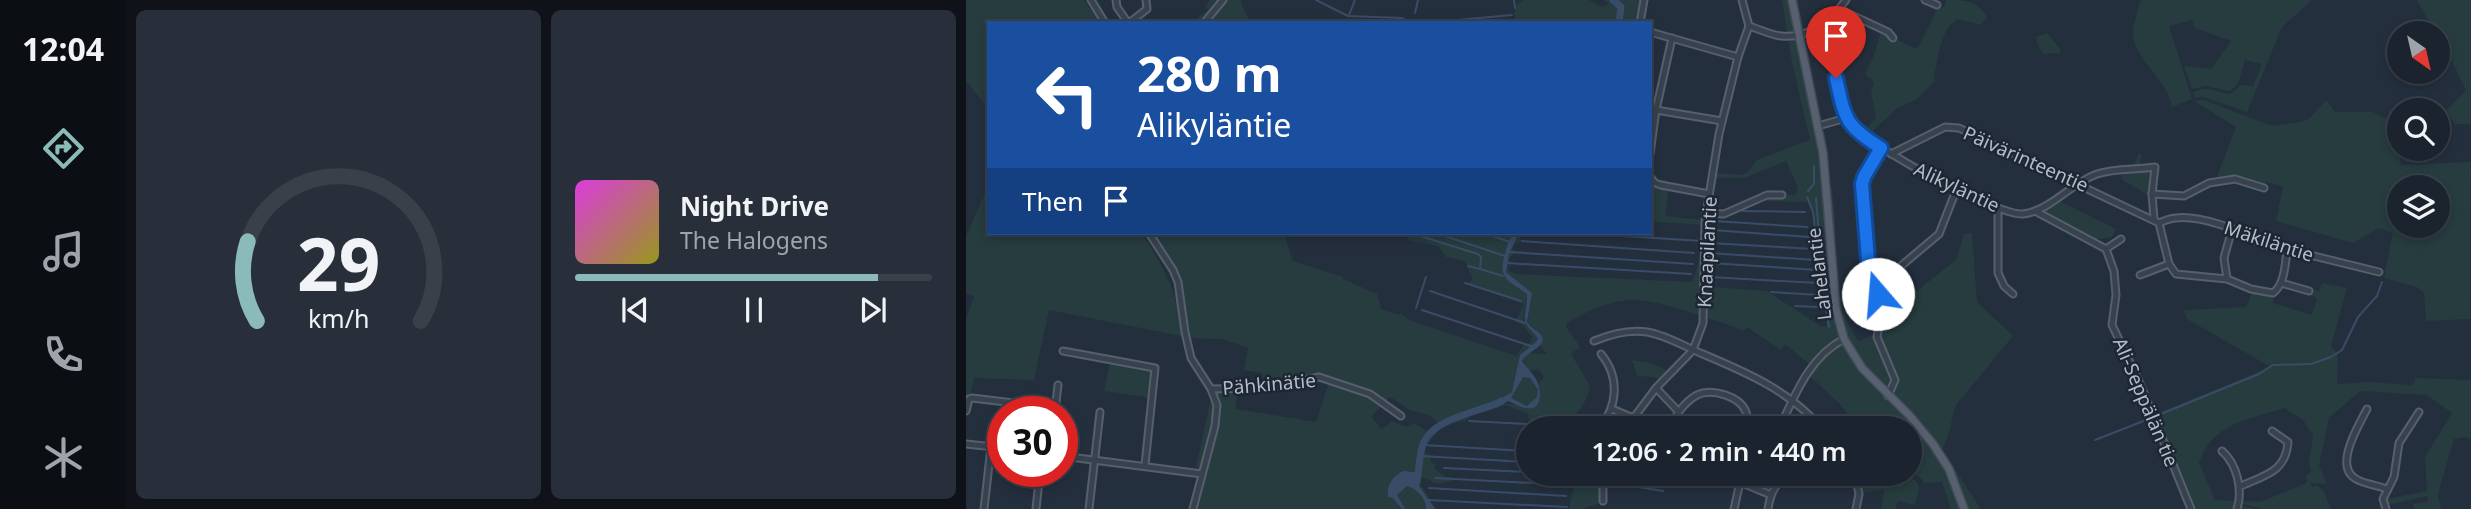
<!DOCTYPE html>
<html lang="en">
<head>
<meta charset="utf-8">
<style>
  body { margin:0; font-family:"Noto Sans",sans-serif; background:#282f3a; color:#f1f3f6; height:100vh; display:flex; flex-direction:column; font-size:26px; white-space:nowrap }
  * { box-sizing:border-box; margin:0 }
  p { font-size:23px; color:#a0a4aa }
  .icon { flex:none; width:38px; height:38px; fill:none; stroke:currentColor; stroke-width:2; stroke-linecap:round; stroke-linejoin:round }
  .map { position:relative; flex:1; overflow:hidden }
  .details { display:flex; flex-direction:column; gap:10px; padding:10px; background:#0f1319; width:840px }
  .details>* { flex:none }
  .top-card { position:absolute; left:21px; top:21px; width:665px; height:214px; border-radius:0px; box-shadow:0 4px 10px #0003,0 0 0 2px #39404a; background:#1a4fa0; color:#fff; overflow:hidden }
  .needle { width:46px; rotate:146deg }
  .tools { position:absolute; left:1421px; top:21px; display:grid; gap:14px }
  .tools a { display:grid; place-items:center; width:63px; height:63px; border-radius:50%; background:#1b232e; box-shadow:0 4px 10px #0003,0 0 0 2px #39404a; font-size:35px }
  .speed { position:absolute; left:21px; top:396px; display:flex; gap:14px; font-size:35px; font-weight:700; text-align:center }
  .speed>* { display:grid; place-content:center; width:91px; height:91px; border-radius:50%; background:#1b232e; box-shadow:0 4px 10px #0003,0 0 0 2px #39404a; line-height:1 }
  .speed .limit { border:10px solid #d22; background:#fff; color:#111 }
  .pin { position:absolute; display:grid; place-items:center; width:60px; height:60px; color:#fff; margin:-72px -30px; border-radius:50% 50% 50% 0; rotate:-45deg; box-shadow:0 0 7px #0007 }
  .pin .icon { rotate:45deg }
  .me { position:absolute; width:77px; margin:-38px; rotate:342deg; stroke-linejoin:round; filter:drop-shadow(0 0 5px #0008) }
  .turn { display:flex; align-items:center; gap:24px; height:147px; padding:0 35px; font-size:32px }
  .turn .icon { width:91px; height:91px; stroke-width:2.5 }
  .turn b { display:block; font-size:49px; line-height:60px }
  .then { display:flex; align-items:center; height:66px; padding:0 35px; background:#0003; gap:14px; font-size:26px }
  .details .tile { flex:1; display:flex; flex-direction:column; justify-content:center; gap:10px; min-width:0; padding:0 24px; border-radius:10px; background:#282f3a }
  .details .dial { align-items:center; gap:0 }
  .dial svg { height:182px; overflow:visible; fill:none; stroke:#39404a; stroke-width:7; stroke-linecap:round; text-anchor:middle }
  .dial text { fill:#f1f3f6; stroke:none }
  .song { display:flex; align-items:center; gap:21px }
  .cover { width:84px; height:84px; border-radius:10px; background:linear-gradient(135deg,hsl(300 70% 55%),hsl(60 70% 35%)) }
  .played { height:7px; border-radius:4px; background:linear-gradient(90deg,#8bbbb9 85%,#39404a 85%) }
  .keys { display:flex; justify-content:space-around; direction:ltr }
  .details .tiles { flex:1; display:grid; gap:10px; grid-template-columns:repeat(2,1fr) }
  .trip { position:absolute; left:550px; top:416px; width:406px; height:70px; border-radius:35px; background:#1b232e; box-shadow:0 4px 10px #0003,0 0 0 2px #39404a; font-weight:600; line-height:70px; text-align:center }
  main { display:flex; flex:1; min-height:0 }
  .menu { display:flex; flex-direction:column; width:126px; justify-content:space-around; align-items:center; background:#0b0e12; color:#a0a4aa }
  .menu .icon { width:49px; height:49px }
  .menu .active { color:#8bbbb9 }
  .menu b { font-size:32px; color:#f1f3f6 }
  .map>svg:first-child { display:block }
  .green { fill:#263c3f; fill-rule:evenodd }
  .water { fill:#394c67; fill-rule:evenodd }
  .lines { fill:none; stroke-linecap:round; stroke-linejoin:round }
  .stream { stroke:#394c67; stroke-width:2 }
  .river { stroke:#394c67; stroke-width:7 }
  .minor-casing { stroke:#565f6c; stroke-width:9 }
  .major-casing { stroke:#414a57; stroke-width:10 }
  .minor { stroke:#38414e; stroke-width:5 }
  .major { stroke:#56606e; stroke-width:7 }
  .route-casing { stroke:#114b97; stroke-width:18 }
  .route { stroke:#1a73e8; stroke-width:12 }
  .labels { text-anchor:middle; stroke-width:5; stroke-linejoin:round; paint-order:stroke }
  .street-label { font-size:19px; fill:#b4bcc9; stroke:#1d2633 }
</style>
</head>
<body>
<main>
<nav class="menu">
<b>12:04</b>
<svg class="icon active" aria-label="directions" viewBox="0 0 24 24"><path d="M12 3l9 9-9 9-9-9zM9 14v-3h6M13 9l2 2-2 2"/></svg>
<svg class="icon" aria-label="music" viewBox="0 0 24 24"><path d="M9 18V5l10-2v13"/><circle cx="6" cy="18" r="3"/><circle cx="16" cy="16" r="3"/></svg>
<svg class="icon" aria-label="phone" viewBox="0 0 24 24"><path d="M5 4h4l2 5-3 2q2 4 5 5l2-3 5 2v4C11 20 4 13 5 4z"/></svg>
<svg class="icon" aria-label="climate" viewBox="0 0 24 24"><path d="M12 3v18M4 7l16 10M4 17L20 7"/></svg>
</nav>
<section class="details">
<div class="tiles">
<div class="tile dial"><svg viewBox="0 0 100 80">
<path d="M14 69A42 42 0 1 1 86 69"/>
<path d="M14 69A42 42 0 0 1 10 34" stroke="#8bbbb9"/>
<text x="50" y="56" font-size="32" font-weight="700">29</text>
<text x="50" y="72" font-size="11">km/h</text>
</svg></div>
<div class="tile">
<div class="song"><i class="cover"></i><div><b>Night Drive</b><p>The Halogens</p></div></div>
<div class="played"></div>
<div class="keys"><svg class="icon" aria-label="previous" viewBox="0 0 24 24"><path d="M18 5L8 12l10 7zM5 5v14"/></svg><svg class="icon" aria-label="pause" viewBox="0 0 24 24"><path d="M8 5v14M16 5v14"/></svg><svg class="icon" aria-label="next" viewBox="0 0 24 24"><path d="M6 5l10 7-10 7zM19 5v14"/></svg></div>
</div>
</div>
</section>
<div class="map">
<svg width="1505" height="509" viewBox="0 0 1505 509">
  <rect width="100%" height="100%" fill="#242f3e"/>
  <!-- green -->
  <g class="green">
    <path d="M0,0h118l16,23h-111v86l-23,-28z"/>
    <path d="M244,0h31c1,6 6,17 10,23h-60l18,-14 -4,-2z"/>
    <path d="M558,0h65l13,7 7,-3 -5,-4h38l-4,23h-121l-3,-9 3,-10z"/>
    <path d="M816,0h16c9,62 21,124 33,185 10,47 -4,118 28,156l23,-10 8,-47 14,17 52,-41 8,-26 8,-1 5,69 36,34 -57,69c-5,16 -6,30 -14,45l39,59h-30l-9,-27 -19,1v-3l-14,-10v-41h-50l-19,-25 -35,-32 4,-8 -24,-20 -4,6 -34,-23 -4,4c-17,-8 -34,-12 -51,-18 -54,-18 -76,-19 -125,10l-1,4 14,20 -9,7 19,32c-2,16 -14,31 -28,38l2,5h-33l-3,-15 -22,-9 -34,10 -7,6 -12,2 -13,6 -15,18v6l6,2 -1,6 5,4v4l11,8h6l-1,4 -13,3 -17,-7 -2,5 17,27h-240l23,-96 1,-14 -5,-9 22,1 -1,18 80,13 13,-40 -18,-7 -46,12 -3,-14 -18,-3 4,-22 -26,-9 -34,-1 -9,-58 -8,-19 -19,-28h54l1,3 19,-3h51l7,2 9,26 50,16v2l34,15 4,15 18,6 1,-2 9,7 107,36 9,-13 5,1 2,-7 -9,-12 -8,-3 9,-18 -52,-18 -3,-3 4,-4 -8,-18 -19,-4 -8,-11 -30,-6v-7h107c-5,6 -7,12 -10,20 -7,24 5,28 22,41l-4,26 15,17 -2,5 -17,14 2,1 -9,35 -19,12c18,-3 26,4 42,3l4,-20 -1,-3 6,-7 -6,-8 -10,2 -5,-12 5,-6 19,1 -7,-8 2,-10 -15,-14 5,-29 -26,-21c0,-15 6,-27 13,-39h3l-2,5 3,3 -9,4 -2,4 3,2 -6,8 2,6 -3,2 1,4 6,3 177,8 7,-19 3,-38 -52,-4v-44l19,10 -4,29 38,4 3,-4 6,1v70l55,4 55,36 5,-1 -13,-115 -6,-9 -47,-1 9,-5 26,-1 2,-7 -12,-27 -42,17h-30l1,-5 26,2 7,-3 9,-12 53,-20 -18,-78zM424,397l20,13 19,5 9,8 -8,10 -16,-10 -8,4 -14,-6 -10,8 -11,-12z"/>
    <path d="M980,0c19,0 31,0 41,17l-6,8 -23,-6c-18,9 -20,40 -24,58l1,4 -18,18 -21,10 -31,29 -5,-3 16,-17 -5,-27 3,-9 -9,-8 10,-21 6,-22 6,2 2,8 5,2 4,-3 19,9 20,-39 7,-3z"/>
    <path d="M1179,0h167l-30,27 -35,85 -43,-15 -9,1 -2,-6c4,-1 8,-3 13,-3 16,0 21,13 34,-4l13,1 9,-22 -17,-4 -7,24 -8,7 -24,-5 -14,3 -8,-23 27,3 20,-28 -36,-13 -3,-8 -23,6 23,73 -20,8c-4,-28 -38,-47 -39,-73 0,-10 5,-23 7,-33z"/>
    <path d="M1451,0h54v124h-16l-9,-13 20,-21 -28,-57h-3z"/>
    <path d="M1081,33l13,16v4l-17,1 -6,-11 -1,-6z"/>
    <path d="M1238,100l68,26 27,-4 10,-3 17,-19 9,12h38l21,11 7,42 70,-3 -1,157 -44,2 -2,-28 -7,-6 -33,-9 9,-45 -14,-5 -26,15 -77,-22 7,-35 -17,-4 -2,4 -28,-8 -20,1 20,-52 -42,-26zM1433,187h39v39h-39z"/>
    <path d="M1173,153l3,2 -4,16 11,-1 -1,25 -27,-16 1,-8 10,-2z"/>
    <path d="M23,185v48h152c23,33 38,61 40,103l-132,-26 -15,70 -60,-2 -4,18 -4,1v-77l8,-24 -8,-2v-58z"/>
    <path d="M1091,200l59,29 -4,8 -19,3 -53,-29z"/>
    <path d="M1356,283l25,5 -16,58 7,9 -1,29 34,-2 39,3 5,-3v-4l56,2v58l-7,-1 -10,2 -16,55 3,15h-27l-1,-5 15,-2 -1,-6 -39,9 -1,-6 40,-8 -2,-34 27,-44 -25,-18 -67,-4 -31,27 -10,47 8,19 -17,-1 3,4 3,-2 7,5 8,19h-69l-19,-5v2l14,3h-16l2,-8 17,1 47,-19 -1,-8 5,-2 -2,-9 4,-29 -10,-15 -19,-12c-36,12 -72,15 -85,55l16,37 21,1 -1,8h-45l-81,-189 6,-2 -1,8 42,88 102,-42 11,-6 -82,-47 -4,-9 63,-3 7,-17 20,3v10l39,12 5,-16 -9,-6 2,-3 9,1z"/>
    <path d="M666,360l19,3 18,8 -9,9 -6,-3 -17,-1z"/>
    <path d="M144,361l43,8 -2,29 -47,-7z"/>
    <path d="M556,377l8,1 8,12 -1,8 -10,8 -17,-8z"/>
    <path d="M245,398l4,12 -13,57 -3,2 -3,-2z"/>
    <path d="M583,474h89v13l-30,-4 -3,4 1,14 -24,8h-13l5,-23z"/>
    <path d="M891,474c13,0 62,-5 62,14 0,5 -3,12 -4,17l-17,-4 -3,8h-14l3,-19 -23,3z"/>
  </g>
  <!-- water -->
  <g class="water">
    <path d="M549,233h4l-10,20 -3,19 26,21 -5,29c4,6 10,8 14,13 8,11 -15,17 -19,26 4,6 11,12 14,18 6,11 7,33 -11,29 -6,-1 -12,-5 -17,-7l-12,7 -3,-4 19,-12 8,-37 16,-13 2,-4c-21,-21 -11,-19 -11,-44 -18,-13 -30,-15 -22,-40 2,-9 4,-15 10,-21zM557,377l7,1 8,12 -1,7 -10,9 -16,-8z"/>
    <path d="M438,471l16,2 -1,13 16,23h-9c1,-10 -10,-21 -19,-23l-10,9 8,14h-3l-9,-11 -5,-1c-2,-11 5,-22 16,-26z"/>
  </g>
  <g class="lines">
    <!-- stream -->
    <g class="stream">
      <path d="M350,0l32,16 54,2 9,5"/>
      <path d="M548,0l1,8"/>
      <path d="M449,13l3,-13"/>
      <path d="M383,15l6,-15"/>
      <path d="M459,23l87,-8"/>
      <path d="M842,191l6,-7v-18"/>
      <path d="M841,197l6,15 4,33"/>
      <path d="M850,198l8,99 5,30"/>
      <path d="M777,211l62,1"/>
      <path d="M744,221v60"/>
      <path d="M748,221l93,6"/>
      <path d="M746,230l97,7"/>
      <path d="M470,233l69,23"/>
      <path d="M518,233l26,9"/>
      <path d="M609,233l127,8"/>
      <path d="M451,235l61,19 3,3 -1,12 23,7"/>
      <path d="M556,241l172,12"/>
      <path d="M743,243l105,6"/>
      <path d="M543,252l184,12"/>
      <path d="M743,253l107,7"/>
      <path d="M541,263l184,11"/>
      <path d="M744,263l107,7"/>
      <path d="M502,266l12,3"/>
      <path d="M744,277l108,6"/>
      <path d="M499,283l56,18"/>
      <path d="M464,291l95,32"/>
      <path d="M805,292l48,3"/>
      <path d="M829,306l24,1"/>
      <path d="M450,308l10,-31"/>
      <path d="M456,310l109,36"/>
      <path d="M1190,416l103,-42 14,-9 38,-1 20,-7 11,-7 16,-33 19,-21 5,-14"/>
      <path d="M503,421l58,3"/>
      <path d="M1129,440l56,-22"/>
      <path d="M457,445l103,6"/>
      <path d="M455,456l107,6"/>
      <path d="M478,468l84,4"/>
      <path d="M469,478l117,6"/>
      <path d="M641,482l56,9"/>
      <path d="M463,488l137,8"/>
      <path d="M462,500l139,7"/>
    </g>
    <!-- river -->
    <g class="river">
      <path d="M647,0l8,7 -2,16"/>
      <path d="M451,482c2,-12 2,-27 6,-38 11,-27 55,-31 79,-43"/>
    </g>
    <!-- minor casing -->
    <g class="minor-casing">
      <g id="minor">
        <path d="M125,0l14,23"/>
        <path d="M150,0l1,7 11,16"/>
        <path d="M959,0l12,5"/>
        <path d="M873,9l49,23 5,6"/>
        <path d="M163,23l18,-14 -1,-9"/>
        <path d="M238,23l19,-23"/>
        <path d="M674,23l4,-23"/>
        <path d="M783,26c10,3 22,9 32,10 27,3 50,-15 65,-36"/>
        <path d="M851,29c11,19 17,38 22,60 2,9 3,22 8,30 14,24 150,97 176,95 27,-3 48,-31 74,-40 18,-6 40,-4 58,-7l-3,27 2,25"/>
        <path d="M684,32l88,25"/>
        <path d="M684,109l72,12"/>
        <path d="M852,126l28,-8"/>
        <path d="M915,148l-17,29 -2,7 8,101 3,6 10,5"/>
        <path d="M684,154l6,-44 16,-72"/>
        <path d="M925,154l54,-27 14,1 200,95"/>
        <path d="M684,177l5,6 6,2 48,9"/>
        <path d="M1186,194l32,2 25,-13 26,-4 29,9"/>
        <path d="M1032,209v64l6,13 9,8"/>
        <path d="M1069,211l71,38 8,22 2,24 -4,30 26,54 53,130"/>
        <path d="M740,213l18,1 43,-19h15"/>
        <path d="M1193,223c5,-2 11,-5 17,-5 21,-3 65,11 81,24l122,30"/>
        <path d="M1193,223l10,41 7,10 51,5 24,10 22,4c12,-9 12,-29 14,-42"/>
        <path d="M183,233l24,37 5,12 7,50 6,26 20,31 6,16 -2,21 -22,83"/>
        <path d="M1140,249l15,-10"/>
        <path d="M1174,275l29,-11"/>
        <path d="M1261,279l-3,-21 8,-29"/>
        <path d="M1315,283l28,8"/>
        <path d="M628,341c17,-7 35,-12 53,-9 18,3 35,13 51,20 45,19 92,38 124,77"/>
        <path d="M97,351l92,17 -10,97"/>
        <path d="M690,388l22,23"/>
        <path d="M245,389l59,-1 49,-11 51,17 31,22"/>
        <path d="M922,396l7,-16 -18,-43 9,-53 15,-18 38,-32 18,-46"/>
        <path d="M646,409l19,8 4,-1"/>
        <path d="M1401,409c-8,16 -34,57 -11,70 8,5 21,6 31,10"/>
        <path d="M0,411l3,-12 3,-1 84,10"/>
        <path d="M89,411l3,-26"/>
        <path d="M669,416l21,-28 37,-38 10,-27 2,-102 14,-87 19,-77 11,-31 -7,-26"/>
        <path d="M633,429c19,-23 21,-52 2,-75"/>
        <path d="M668,429l4,-9 -3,-4"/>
        <path d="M703,429c7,-14 14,-26 28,-34 15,-7 43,1 49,17 2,5 1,11 2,17"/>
        <path d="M813,429c16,-34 30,-72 65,-90"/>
        <path d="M0,444l37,4"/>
        <path d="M1256,451c15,13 21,39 15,58"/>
        <path d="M96,456l140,18"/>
        <path d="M706,474l2,6 23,1 5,-5"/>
        <path d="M729,474l45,8 31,13"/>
        <path d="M889,474l4,20 -3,15"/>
        <path d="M1275,486c24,-11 45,-14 47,-44l-16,-11"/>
        <path d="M637,501v-27"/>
        <path d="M18,509l7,-62"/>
        <path d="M70,509l4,-38"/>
        <path d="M123,509l11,-97"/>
        <path d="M768,509l6,-27 7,-8"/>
        <path d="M802,509c2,-15 8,-29 23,-35"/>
        <path d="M1420,509l-3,-10 11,-22 5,-34 20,-31"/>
      </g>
    </g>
    <!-- major casing -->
    <g class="major-casing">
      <path id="major" d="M826,0l31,153 13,156 8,30 18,29 47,47 24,29 16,25 15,40"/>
    </g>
    <!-- minor -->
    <use href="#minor" class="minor"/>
    <!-- major -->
    <use href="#major" class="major"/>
  </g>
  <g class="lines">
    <!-- route casing -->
    <g class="route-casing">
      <path id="route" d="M870,78c9,40 8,47 45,70l-17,29 -2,7 8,101 3,6 5,3"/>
    </g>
    <!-- route -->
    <use href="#route" class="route"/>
  </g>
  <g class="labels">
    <!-- street labels -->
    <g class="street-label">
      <text transform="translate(1060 159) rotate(24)" y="7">Päivärinteentie</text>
      <text transform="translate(991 187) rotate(25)" y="7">Alikyläntie</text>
      <text transform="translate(1303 241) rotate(18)" y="7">Mäkiläntie</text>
      <text transform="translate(741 252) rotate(-87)" y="7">Knaapilantie</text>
      <text transform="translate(853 274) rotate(-97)" y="7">Lahelantie</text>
      <text transform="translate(303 384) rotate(-5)" y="7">Pähkinätie</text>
      <text transform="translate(1180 402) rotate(67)" y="7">Ali-Seppälän tie</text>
    </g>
  </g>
</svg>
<div class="tools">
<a><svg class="needle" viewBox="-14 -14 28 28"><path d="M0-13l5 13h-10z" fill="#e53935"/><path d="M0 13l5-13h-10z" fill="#a0a4aa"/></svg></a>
<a><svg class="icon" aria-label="search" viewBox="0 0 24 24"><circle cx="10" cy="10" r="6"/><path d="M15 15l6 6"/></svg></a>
<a><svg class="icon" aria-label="layers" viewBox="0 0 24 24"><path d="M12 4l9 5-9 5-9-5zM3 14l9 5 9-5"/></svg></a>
</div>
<div class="speed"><div class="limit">30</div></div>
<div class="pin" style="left:870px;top:78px;background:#d93025"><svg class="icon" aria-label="arrive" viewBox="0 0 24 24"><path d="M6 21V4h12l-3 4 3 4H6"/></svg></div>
<svg class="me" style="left:912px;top:294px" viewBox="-20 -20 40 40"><circle r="19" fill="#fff"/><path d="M0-13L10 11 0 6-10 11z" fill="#1a73e8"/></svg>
<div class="trip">12:06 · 2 min · 440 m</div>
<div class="top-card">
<div class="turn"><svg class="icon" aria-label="left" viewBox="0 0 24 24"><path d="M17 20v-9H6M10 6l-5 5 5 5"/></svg><div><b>280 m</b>Alikyläntie</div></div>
<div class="then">Then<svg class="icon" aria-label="arrive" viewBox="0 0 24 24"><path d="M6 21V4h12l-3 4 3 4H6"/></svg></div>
</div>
</div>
</main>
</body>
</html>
